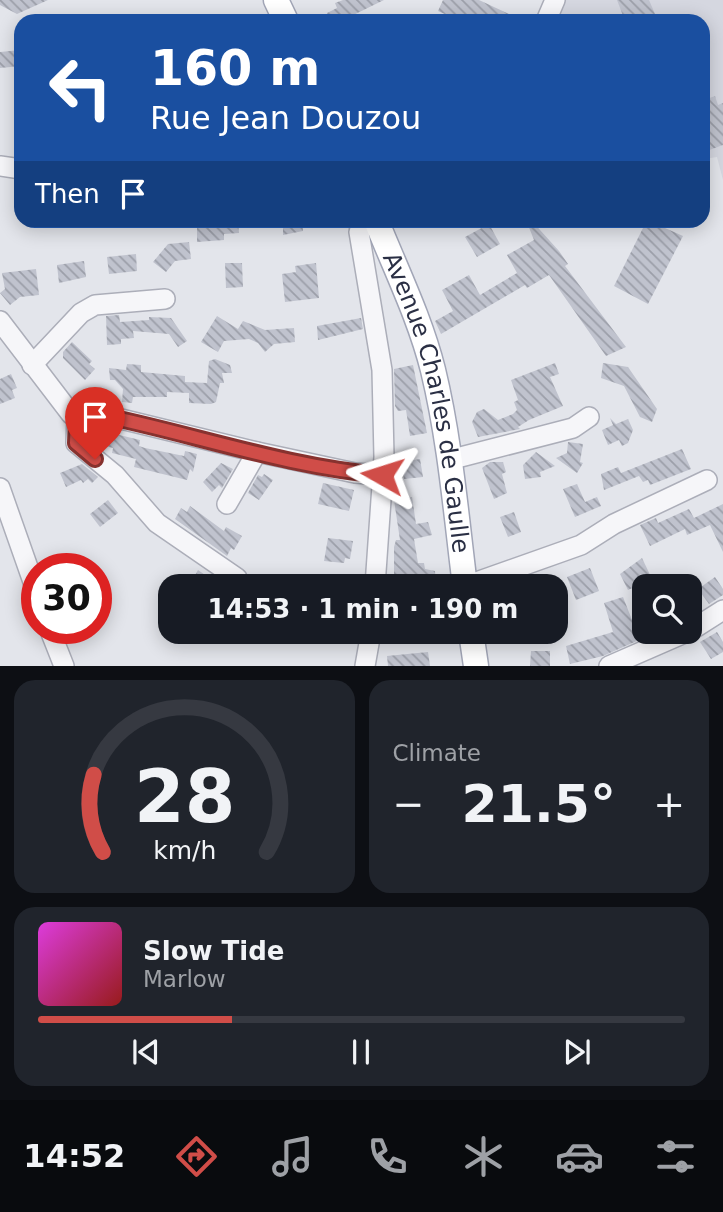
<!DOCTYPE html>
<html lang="en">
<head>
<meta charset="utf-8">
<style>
  body { margin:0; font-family:"DejaVu Sans",sans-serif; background:#20242c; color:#f1f3f6; height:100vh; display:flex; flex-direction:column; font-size:26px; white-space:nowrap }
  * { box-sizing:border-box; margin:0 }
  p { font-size:23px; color:#9ea1a6 }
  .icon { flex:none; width:38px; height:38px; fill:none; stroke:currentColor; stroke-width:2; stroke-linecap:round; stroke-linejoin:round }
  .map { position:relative; height:666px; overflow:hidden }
  .drawer { display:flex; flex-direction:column; gap:14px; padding:14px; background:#0d0f14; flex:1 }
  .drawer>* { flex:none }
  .top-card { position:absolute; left:14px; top:14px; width:696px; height:214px; border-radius:21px; box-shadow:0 4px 18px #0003; background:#1a4fa0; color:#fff; overflow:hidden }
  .fabs { position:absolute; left:632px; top:574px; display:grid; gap:14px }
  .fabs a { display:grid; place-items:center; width:70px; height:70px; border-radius:14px; background:#171b24; box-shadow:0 4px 18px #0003; font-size:35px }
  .speed { position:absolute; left:21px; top:553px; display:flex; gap:14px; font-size:35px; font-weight:700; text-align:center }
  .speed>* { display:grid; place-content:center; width:91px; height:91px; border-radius:50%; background:#171b24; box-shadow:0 4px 18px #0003; line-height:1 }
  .speed .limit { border:10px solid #d22; background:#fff; color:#111 }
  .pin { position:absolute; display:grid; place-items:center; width:60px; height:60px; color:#fff; margin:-72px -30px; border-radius:50% 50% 50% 0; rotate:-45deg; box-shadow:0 0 7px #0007 }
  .pin .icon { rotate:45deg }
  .me { position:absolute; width:77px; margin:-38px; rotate:276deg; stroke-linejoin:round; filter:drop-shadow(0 0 5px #0008) }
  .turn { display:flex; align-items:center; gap:24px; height:147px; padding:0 21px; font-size:32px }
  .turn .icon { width:91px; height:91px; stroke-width:2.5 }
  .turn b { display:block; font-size:49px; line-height:60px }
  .then { display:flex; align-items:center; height:66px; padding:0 21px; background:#0003; gap:14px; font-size:26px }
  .big { font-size:52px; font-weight:700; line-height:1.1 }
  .drawer .card { flex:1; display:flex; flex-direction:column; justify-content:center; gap:10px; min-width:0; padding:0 24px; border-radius:21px; background:#20242c }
  .drawer .dial { align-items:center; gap:0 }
  .dial svg { height:182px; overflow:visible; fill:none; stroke:#363941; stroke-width:7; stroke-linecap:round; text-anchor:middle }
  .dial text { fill:#f1f3f6; stroke:none }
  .song { display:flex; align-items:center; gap:21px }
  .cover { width:84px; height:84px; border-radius:10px; background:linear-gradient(135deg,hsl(300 70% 55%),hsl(0 70% 35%)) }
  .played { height:7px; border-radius:4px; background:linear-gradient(90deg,#d04d48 30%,#363941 30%) }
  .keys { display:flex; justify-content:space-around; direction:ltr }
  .heat { display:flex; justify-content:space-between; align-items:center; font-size:38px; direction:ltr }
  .drawer .tiles { flex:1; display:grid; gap:14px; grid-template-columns:1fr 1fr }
  .card:last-child { grid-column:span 2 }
  .trip { position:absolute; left:158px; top:574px; width:410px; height:70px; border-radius:21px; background:#171b24; box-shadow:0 4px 18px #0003; font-weight:700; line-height:70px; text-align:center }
  .dock { display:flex; height:112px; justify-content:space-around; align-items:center; background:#090b0e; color:#9ea1a6 }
  .dock .icon { width:49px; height:49px }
  .dock .current { color:#d04d48 }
  .dock b { font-size:32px; color:#f1f3f6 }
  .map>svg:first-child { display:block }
  .built { fill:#d5d7e0 }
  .building { fill:url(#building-back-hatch) }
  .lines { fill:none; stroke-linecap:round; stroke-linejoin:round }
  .minor-casing { stroke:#acaeb9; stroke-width:22 }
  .major-casing { stroke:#a2a6b7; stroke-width:27 }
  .minor { stroke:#f6f6f9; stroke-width:19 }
  .major { stroke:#fff; stroke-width:24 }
  .route-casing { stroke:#87322f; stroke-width:18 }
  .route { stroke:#d04d48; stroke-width:12 }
  .labels { text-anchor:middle; stroke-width:7; stroke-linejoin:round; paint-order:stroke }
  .street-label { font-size:24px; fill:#2a2f44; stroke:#f3f4f8 }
</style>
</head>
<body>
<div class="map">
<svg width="723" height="666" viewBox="0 0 723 666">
  <defs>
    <pattern id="building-back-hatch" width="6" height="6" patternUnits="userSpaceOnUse" patternTransform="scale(1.75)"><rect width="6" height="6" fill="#c0c3ce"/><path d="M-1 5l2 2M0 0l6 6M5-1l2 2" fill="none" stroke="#9c9fa9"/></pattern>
  </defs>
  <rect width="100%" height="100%" fill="#e3e5eb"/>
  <!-- built -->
  <path class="built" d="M552,0h171v180l-6,-23 -13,2v-138h-154z"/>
  <!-- building -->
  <g class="building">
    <path d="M0,0h48l-31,14 -17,-9z"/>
    <path d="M343,0h41l-43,21h-11l-3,-8 10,-5 -2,-5z"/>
    <path d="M443,0h36l45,21h-64l-22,-10z"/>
    <path d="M617,0h32l9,21h-33z"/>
    <path d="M21,50v16l-21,2v-16z"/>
    <path d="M715,96l3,9 5,-2v42l-19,7v-52z"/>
    <path d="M197,220h41l1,13 -15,1v6l-27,2z"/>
    <path d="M283,220h19l1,11 -20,4z"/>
    <path d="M526,220h5l28,31 9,13 -3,2 61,81 -20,9 -57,-81 -22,13 -2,-3 -84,49 -6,-13 18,-10 -11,-21 27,-15 11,20 37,-22 -10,-18 27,-15z"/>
    <path d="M647,220l36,16 -35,68 -34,-18z"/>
    <path d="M489,224l11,20 -23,13 -12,-20z"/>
    <path d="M189,242l2,17 -16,2 -9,11 -13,-10 15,-18z"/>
    <path d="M136,254l1,17 -28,3 -2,-17z"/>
    <path d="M84,261l2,16 -27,6 -2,-18z"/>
    <path d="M225,263h17l1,24 -17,1z"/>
    <path d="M316,263l3,35 -34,4 -3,-28 14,-2 -1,-6z"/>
    <path d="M36,269l3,26 -19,2 -10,8 -10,-12 5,-4 -3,-16z"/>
    <path d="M119,315l1,7 29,-2v-3l22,1 16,23 -9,6 -9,-13 -36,-3 1,7 -13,1v5l-14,1 -1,-29z"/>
    <path d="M217,316l21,13 5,-8 22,9 29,-2 1,14 -21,2 -9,8 -7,-9 -9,-4 -25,2 -6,11 -17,-10z"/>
    <path d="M361,318l2,11 -45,11 -1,-14z"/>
    <path d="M72,342l20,19 -3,3 6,5 -10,11 -22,-22v-6z"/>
    <path d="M215,359l15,6 2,8h-10l2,10h-4l-4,19 -5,2 -22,-1v-10l-22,-1v5h-34l-1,6 -10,-1 1,-13 -8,-9h-5l-1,-12 17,2 1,-6 14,1v7l44,4v6l22,1 2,-22z"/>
    <path d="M555,363l4,11 -9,3 13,29 -34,14 -11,7 2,2 -42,8 -6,-15 5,-10 7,-3 14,11 15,-6 4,-4 -3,-8 4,-2 -7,-20z"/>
    <path d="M603,363l25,4 29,42 -5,13 -12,-5 -16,-31 -23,-8z"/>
    <path d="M413,365l14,68 -17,3 -4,-26 -8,1 -3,-5 -1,-37z"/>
    <path d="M11,374l6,14 -5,2 3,8 -15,6v-25z"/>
    <path d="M610,418l6,6 12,-5 5,11 -5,13 -6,3 -3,-6 -11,5 -6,-15 11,-5z"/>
    <path d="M103,431l37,9 -1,6 6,2 39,8 1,-5 12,3 -4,18 -3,-3 -3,11 -53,-13 2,-8 -24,-6 1,-5 -13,-3z"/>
    <path d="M568,442l15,2 -3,18 3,1 -6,10 -21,-15 11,-5z"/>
    <path d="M682,449l9,20 -41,16 -2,-5 -5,2 -4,-6 -35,14 -3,-16 17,-7 3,6z"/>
    <path d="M536,452l19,14 -15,6 1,5 -16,2 -2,-14z"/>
    <path d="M420,459l3,18 -19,2 -3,-17z"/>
    <path d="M490,462h13l3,10 -4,2 5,19 -13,6 -12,-31z"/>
    <path d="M221,463l12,6 -11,19 -3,-3 -7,7 -9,-10z"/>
    <path d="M82,464l16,13 -6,6 -4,-4 -5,4 -2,-3 -15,7 -6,-14z"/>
    <path d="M264,474l9,6 -14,20 -11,-7 10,-18 4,2z"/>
    <path d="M323,483l31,7 -5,21 -31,-7z"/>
    <path d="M577,484l8,18 12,-5 4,9 -26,11 -12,-28z"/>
    <path d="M412,497l4,27 12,-2 4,13 -18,4 4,24h6l1,6 10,2 1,15h-42v-39l2,-7h4l-6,-40z"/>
    <path d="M108,500l10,13 -18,14 -10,-13z"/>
    <path d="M723,504v48l-13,-27 -23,10 -2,-6 -35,17 -10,-21 16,-7 2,5 31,-14 5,9z"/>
    <path d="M190,506l34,25 2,-4 16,9 -8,14 -3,-2 -4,8 -52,-37 6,-11 6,4z"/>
    <path d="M514,512l7,20 -13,5 -8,-20z"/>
    <path d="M328,538l25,3 -3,18 -5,-1 -1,5 -20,-2z"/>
    <path d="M642,558l10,21 -24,11 -8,-16z"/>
    <path d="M590,568l9,23 -23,9 -9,-23z"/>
    <path d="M198,570l10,7 13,9h-32z"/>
    <path d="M715,577l8,12v6l-14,9 -11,-15z"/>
    <path d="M623,597l11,28 10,-5v12h13l-54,24 -33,8 -4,-18 47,-14 -9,-29z"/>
    <path d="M717,632l6,10v10l-12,7 -11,-17z"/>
    <path d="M531,651h19v15h-20z"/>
    <path d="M428,652l2,14h-42l-1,-10z"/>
  </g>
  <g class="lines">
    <!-- minor casing -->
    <g class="minor-casing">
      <g id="minor">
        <path d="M546,21l9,-21"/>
        <path d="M0,166l21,3"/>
        <path d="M370,220l-11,12 23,138 2,87 -9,129"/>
        <path d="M0,321l71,93 50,5 136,33 98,21 27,2"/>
        <path d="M32,365l49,-52 14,-8 70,-6"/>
        <path d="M77,416l-1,27 39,32 42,48 80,55"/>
        <path d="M449,460l124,-32 16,-11"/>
        <path d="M0,488l37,105"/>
        <path d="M227,504l30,-52"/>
        <path d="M465,586l116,-41 33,-21 93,-44"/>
        <path d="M49,628l15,38"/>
        <path d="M690,631l33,-21"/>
        <path d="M365,666l6,-34"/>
        <path d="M609,666l78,-34"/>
      </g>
    </g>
    <!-- major casing -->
    <g class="major-casing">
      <g id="major">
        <path d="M276,0l10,21"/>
        <path id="s1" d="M376,220c20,50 44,98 57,150 17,70 23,144 32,216"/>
        <path d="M471,632l5,34"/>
      </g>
    </g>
    <!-- minor -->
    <use href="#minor" class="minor"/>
    <!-- major -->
    <use href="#major" class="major"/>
  </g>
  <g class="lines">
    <!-- route casing -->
    <g class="route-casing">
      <path id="route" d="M95,459l-19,-16 1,-27 19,-2c95,19 190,53 286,61"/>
    </g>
    <!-- route -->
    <use href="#route" class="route"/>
  </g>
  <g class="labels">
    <!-- street labels -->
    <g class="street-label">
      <text dy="8" stroke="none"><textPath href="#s1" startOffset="191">Avenue Charles de Gaulle</textPath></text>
    </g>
  </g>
</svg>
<div class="fabs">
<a><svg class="icon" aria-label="search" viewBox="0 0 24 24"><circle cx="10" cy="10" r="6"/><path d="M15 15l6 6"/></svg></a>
</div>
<div class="speed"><div class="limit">30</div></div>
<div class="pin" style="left:95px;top:459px;background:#d93025"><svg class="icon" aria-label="arrive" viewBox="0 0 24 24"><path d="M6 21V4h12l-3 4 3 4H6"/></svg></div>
<svg class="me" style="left:382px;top:475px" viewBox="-20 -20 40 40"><path d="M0-17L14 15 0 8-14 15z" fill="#d04d48" stroke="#fff" stroke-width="4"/></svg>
<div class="trip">14:53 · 1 min · 190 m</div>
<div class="top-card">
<div class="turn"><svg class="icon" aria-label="left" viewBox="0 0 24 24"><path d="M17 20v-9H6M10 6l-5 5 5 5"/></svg><div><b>160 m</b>Rue Jean Douzou</div></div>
<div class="then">Then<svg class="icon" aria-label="arrive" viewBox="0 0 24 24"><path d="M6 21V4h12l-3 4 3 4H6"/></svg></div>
</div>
</div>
<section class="drawer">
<div class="tiles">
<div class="card dial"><svg viewBox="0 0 100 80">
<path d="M14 69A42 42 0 1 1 86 69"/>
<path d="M14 69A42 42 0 0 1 10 35" stroke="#d04d48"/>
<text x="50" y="56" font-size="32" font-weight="700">28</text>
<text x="50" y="72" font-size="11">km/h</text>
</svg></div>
<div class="card"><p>Climate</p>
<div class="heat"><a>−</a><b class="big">21.5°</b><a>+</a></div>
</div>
<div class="card">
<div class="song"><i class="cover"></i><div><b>Slow Tide</b><p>Marlow</p></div></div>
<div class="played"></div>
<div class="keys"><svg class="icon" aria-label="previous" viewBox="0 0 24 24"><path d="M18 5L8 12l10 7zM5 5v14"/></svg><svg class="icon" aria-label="pause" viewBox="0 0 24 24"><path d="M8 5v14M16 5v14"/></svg><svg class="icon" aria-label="next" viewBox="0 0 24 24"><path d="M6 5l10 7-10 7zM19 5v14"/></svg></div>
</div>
</div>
</section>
<nav class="dock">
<b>14:52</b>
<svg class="icon current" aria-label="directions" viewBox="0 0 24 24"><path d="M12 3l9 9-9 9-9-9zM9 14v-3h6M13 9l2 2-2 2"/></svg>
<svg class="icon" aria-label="music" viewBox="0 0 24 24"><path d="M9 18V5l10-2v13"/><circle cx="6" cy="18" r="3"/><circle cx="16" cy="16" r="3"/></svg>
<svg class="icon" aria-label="phone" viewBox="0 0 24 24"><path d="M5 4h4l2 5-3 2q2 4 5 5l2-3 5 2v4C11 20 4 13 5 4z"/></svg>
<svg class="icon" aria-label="climate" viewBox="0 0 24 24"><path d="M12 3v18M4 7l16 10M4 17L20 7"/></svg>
<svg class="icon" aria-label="car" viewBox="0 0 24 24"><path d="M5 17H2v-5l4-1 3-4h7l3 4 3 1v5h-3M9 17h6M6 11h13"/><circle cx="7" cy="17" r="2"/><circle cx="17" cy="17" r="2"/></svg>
<svg class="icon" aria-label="filters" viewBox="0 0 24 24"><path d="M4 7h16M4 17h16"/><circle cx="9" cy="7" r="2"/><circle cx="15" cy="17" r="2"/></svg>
</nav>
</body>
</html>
